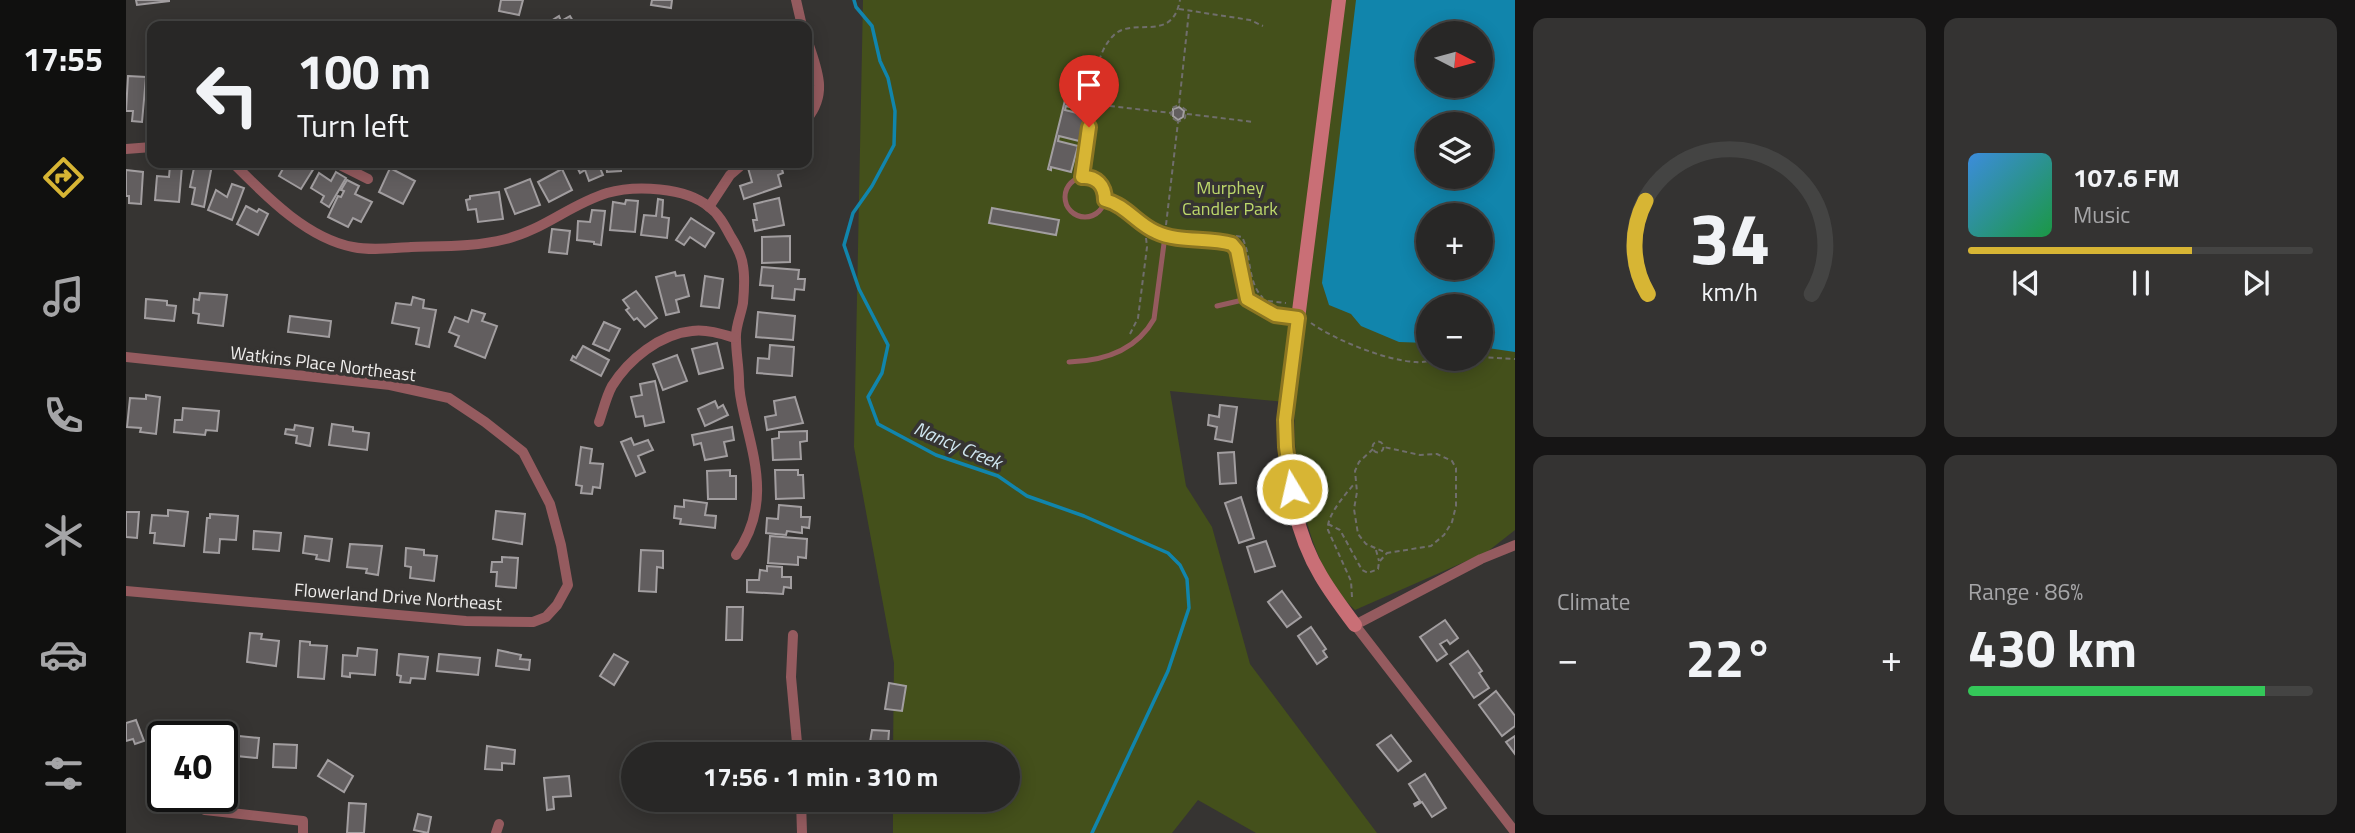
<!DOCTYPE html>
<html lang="en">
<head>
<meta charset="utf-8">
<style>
  body { margin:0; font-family:"Titillium Web",sans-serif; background:#343332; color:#f1f3f6; height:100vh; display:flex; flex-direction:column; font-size:26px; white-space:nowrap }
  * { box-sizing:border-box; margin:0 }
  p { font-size:23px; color:#a5a5a7 }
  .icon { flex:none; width:38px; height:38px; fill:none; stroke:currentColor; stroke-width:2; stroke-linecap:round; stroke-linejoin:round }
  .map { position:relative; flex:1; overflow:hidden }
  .details { display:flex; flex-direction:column; gap:18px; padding:18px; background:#161515; width:840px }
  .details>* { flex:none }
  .banner { position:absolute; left:21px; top:21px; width:665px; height:147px; border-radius:14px; box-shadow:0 4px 18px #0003,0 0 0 2px #444443; background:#282726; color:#f1f3f6; overflow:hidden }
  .needle { width:46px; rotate:96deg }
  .fabs { position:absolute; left:1290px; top:21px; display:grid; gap:14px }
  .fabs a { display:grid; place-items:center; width:77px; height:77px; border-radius:50%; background:#282726; box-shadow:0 4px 18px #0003,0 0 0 2px #444443; font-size:35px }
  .speed { position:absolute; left:21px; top:721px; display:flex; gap:14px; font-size:35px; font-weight:700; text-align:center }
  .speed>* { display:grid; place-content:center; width:91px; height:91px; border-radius:50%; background:#282726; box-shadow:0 4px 18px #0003,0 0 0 2px #444443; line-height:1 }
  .speed .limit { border:4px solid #111; border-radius:10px; background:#fff; color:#111 }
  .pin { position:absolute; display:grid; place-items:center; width:60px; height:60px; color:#fff; margin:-72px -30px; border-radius:50% 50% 50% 0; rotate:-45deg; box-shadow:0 0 7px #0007 }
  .pin .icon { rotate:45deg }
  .me { position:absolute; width:77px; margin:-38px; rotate:351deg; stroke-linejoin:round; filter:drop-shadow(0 0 5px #0008) }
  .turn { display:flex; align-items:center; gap:24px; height:147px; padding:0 35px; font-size:32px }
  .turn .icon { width:91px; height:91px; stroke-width:2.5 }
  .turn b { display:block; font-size:49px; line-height:60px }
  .big { font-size:52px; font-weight:700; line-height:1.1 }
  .details .card { flex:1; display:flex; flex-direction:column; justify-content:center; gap:10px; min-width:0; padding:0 24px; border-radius:14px; background:#343332 }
  .details .dial { align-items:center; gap:0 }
  .dial svg { height:182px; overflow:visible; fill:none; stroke:#444443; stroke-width:7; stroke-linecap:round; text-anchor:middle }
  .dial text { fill:#f1f3f6; stroke:none }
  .song { display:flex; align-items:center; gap:21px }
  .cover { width:84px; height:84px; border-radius:10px; background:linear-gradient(135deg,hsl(210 70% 55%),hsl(140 70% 35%)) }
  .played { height:7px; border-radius:4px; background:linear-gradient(90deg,#d7b534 65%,#444443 65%) }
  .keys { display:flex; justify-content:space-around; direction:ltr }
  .heat { display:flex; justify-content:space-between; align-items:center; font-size:38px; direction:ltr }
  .charge { height:10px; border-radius:5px; background:linear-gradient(90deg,#34c759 86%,#444443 0) }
  .details .tiles { flex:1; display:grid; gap:18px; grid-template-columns:repeat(2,1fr) }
  .trip { position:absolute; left:495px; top:742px; width:399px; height:70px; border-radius:35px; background:#282726; box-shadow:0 4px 18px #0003,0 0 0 2px #444443; font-weight:700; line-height:70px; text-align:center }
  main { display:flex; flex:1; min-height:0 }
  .dock { display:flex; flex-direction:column; width:126px; justify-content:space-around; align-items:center; background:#10100f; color:#a5a5a7 }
  .dock .icon { width:49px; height:49px }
  .dock .selected { color:#d7b534 }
  .dock b { font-size:32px; color:#f1f3f6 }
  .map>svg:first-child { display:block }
  .green { fill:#44501b; fill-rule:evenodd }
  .water { fill:#1185ac; fill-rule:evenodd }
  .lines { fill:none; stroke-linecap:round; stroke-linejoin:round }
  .stream { stroke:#1185ac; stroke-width:3.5 }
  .building { fill:#625e5f; stroke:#a29ea0; stroke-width:2 }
  .path { stroke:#706e6c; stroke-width:2; stroke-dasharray:5 3.5; stroke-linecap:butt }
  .lane { stroke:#955b5f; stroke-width:5 }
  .street { stroke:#955b5f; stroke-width:10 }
  .secondary { stroke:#c96f76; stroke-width:14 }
  .route-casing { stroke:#8c7622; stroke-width:18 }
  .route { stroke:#d7b534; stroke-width:12 }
  .labels { text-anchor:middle; stroke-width:7; stroke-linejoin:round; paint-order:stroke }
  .park-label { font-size:18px; fill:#bdd86b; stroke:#363432 }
  .street-label { font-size:18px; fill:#efedec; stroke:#363432 }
  .water-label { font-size:19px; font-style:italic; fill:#d0e7f1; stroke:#363432 }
</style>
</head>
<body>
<main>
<nav class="dock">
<b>17:55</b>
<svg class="icon selected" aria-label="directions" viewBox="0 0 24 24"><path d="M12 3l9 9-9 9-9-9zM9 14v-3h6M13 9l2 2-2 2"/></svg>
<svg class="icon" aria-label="music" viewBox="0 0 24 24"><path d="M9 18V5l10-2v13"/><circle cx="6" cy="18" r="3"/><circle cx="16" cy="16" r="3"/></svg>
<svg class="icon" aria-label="phone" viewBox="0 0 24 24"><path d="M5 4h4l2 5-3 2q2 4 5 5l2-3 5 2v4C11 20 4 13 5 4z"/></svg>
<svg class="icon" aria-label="climate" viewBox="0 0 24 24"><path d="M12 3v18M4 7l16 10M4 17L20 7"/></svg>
<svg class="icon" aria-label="car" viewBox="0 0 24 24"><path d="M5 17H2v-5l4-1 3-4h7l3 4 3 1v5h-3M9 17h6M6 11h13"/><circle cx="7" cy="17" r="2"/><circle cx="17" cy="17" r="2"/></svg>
<svg class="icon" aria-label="filters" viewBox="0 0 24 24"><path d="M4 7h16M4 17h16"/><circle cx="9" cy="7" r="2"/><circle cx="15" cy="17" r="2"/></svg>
</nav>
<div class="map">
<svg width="1389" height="833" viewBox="0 0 1389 833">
  <rect width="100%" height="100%" fill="#363432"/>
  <!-- green -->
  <path class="green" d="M737,0h652v530l-28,22 -132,58c-51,-47 -63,-142 -60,-207l-125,-12 16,95 26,41 38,137 127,169h-121l-58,-33 -26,33h-279v-33h115v-46h-115l1,-91 -40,-216zM1302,33h52v53h-52zM1302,124h52v53h-52zM1302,215h52v53h-52zM1302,306h52v53h-52z"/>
  <!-- water -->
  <path class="water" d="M1230,0h159v352l-34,-5 -1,-41h-52v37l-29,-1 -38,-16 -10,-12 -22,-9 -7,-22zM1302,33h52v53h-52zM1302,124h52v53h-52zM1302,215h52v53h-52z"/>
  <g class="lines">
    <!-- stream -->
    <path class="stream" d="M728,0l2,7 16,19 8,35 8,17 7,33 -1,34 -22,41 -19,27 -9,32 15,44 29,56 -6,28 -14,24 10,27 58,31 62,21 29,20 57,20 84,37 12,12 7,14 2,29 -21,63 -76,162"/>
  </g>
  <!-- building -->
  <g class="building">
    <path d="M10,0h33v1l-32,4z"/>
    <path d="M375,0h22l-4,15 -20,-4z"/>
    <path d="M526,0h20l-1,8 -20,-3z"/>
    <path d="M433,16l2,5 9,-5 6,10h-33z"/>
    <path d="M2,76l18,1 -4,45 -10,-1 1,-10h-7z"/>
    <path d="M944,80l23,5 -7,26 -20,-5 -1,4 24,6 -6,26 -24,-6 -1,5 20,5 -7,26 -20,-5v3l-3,-1z"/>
    <path d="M1053,107l5,4 -1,6 -5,3 -5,-4v-7z"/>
    <path d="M69,163l17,2 -8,42 -12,-3 3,-16 -5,-1z"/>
    <path d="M160,163h19l9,5 -13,21 -22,-13z"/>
    <path d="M449,163h23l5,12 -14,6 -4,-11 -5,3z"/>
    <path d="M480,163h27v3l-12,1v4l-14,1z"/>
    <path d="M639,163h5l2,6 9,-3 2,7 -5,2 3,11 -37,13 -4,-13 12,-4 -4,-14z"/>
    <path d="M44,165l12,1 -3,36 -24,-2 2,-24 12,1z"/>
    <path d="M264,168l25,13 -12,23 -24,-12z"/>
    <path d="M436,169l10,21 -23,12 -11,-20z"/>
    <path d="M0,170l17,2 -2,32 -12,-1v-7h-3z"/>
    <path d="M210,172l10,6 -17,29 -8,-5 3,-6 -13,-8 8,-15 12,8z"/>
    <path d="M404,179l10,26 -25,9 -10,-25z"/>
    <path d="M221,180l12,6 -4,8 17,8 -11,20 -8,-4 -5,9 -20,-10 10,-21 3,1 3,-6 -3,-1z"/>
    <path d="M106,184l12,4 -12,32 -24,-10 8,-20 11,7z"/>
    <path d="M373,192l4,27 -25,3 -2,-13 -8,1 -2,-10 4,-1v-3z"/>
    <path d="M653,198l5,27 -29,6 -2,-11h4l-3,-16z"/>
    <path d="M532,199l5,1 -1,17 7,1 -2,20 -26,-3 3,-20 12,1z"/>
    <path d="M500,200l12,1 -3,31 -25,-2 3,-28 12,2z"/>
    <path d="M120,206l11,6 2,-3 9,5 -10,21 -21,-11z"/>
    <path d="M866,208l67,12 -3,15 -67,-12z"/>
    <path d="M466,210l13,1 -4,34 -7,-1v-2l-17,-2 1,-19 12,1z"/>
    <path d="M565,218l23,15 -9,14 -15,-10 -6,8 -8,-5z"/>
    <path d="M426,229l18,2 -3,23 -18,-2z"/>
    <path d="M664,236v26l-28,1v-26z"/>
    <path d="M636,267l37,3 -1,9h7l-1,11 -9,-1 -1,11 -22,-2 1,-12 -13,-1z"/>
    <path d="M549,272l1,4 8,-1 5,21 -13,4 3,12 -13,3 -10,-38z"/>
    <path d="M579,276l18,3 -4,29 -18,-2z"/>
    <path d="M510,291l21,27 -12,9 -8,-9 -3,2 -8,-10 3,-2 -6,-8z"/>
    <path d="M74,293l27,2 -4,31 -25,-3 1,-9 -6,-1 1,-14 5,1z"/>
    <path d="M287,297l11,3 -1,8 13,2 -7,37 -13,-3 3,-16 -27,-5 4,-20 15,2z"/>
    <path d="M20,299l21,2v4l9,1 -2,15 -29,-3z"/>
    <path d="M346,310l13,4 -3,7 15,5 -12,32 -30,-12 4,-10 -10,-4 6,-15 13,5z"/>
    <path d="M632,312l37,4 -2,24 -37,-3z"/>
    <path d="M164,316l41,5 -2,16 -41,-5z"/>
    <path d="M478,322l16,7 -11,22 -16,-7z"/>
    <path d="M591,343l6,25 -24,6 -7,-25z"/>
    <path d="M644,345l24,2 -2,29 -35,-3 1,-15 11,1z"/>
    <path d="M457,346l26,14 -8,16 -30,-16 2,-4 3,2z"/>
    <path d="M551,355l10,26 -24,9 -10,-26z"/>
    <path d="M529,381l9,41 -19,4 -2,-10 -7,1 -5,-20 11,-2 -2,-11z"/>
    <path d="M20,395l14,2 -4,37 -16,-2 1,-4 -14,-1 3,-29 16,1z"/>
    <path d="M669,397l8,26 -36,7 -2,-13 11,-2 -2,-14z"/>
    <path d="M589,401l3,7 5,-3 5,10 -23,11 -7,-17z"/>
    <path d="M1094,405l17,2 -5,35 -17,-3 2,-12 -9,-2 1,-10 10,2z"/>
    <path d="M57,408l36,3 -2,20 -11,-1 -1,5 -31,-3 1,-12h7z"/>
    <path d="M206,424l21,3v4l16,2 -2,17 -38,-5z"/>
    <path d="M169,425l18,3 -3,18 -14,-3 1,-7 -12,-2 1,-5 8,1z"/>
    <path d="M606,427l2,13 -10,2 3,14 -22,4 -4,-17 -7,2 -2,-10z"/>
    <path d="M681,431v10l-7,1 1,17 -28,1 -1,-21 7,-1v-6z"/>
    <path d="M505,438l3,7 14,-5 5,10 -15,6 7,16 -9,4 -15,-34z"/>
    <path d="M455,447l11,2 -2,14 13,1 -3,24 -7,-1 -1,7 -11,-1 1,-7 -6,-1z"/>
    <path d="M1108,452l2,31 -16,1 -2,-31z"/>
    <path d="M604,470v6h6v23h-28l-1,-28z"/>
    <path d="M649,470h23v5h5l1,23 -28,1z"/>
    <path d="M1115,497l13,41 -15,5 -14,-40z"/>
    <path d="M558,500l23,3 -2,12 11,1 -1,12 -35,-4 1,-5 -7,-1 1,-12 9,1z"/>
    <path d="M653,505l22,2v10h9l-1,11 -7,-1v6l-15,-2 -1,4 -20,-2 1,-15 11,1z"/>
    <path d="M42,510l20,2 -4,34 -30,-3 1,-10h-5l2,-18 16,1z"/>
    <path d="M370,511l29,3 -3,30 -29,-5z"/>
    <path d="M0,512h13l-2,26 -11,-1z"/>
    <path d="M84,514l28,2 -2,24 -16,-1 -1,14 -15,-1 3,-34h3z"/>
    <path d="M128,531l27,2 -2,18 -26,-2z"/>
    <path d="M179,536l27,3 -3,22 -13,-2 1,-4 -14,-2z"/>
    <path d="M644,536l37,3 -1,19 -8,-1v8l-30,-2z"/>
    <path d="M1140,541l9,25 -20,6 -8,-25z"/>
    <path d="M224,544l32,2 -4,29 -12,-2 1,-4 -20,-2z"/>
    <path d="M280,548l18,2v5l13,1 -3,25 -24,-3 1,-11 -6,-1z"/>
    <path d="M515,550l22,1v17l-6,-1 -1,25 -17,-1z"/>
    <path d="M376,557l16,1 -2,30 -20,-2 1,-14h-6l1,-10h10z"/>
    <path d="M641,566l15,1v10h9v11l-7,-1 -1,7 -36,-2v-12h12l1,-10 7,1z"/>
    <path d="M1156,591l19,26 -14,10 -19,-25z"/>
    <path d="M601,607h16l-1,33h-16z"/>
    <path d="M1319,620l13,18 -8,6 -3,-4 -7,4 7,10 -10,7 -17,-24z"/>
    <path d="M1185,627l15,22 -3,2 4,6 -10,7 -19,-28z"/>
    <path d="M124,633l12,1 -1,5 18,2 -3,25 -29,-4z"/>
    <path d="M174,641l10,1v3l17,1 -3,33 -26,-2z"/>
    <path d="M232,648l19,2 -2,25 -25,-2v4l-8,-1 1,-21 14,1z"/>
    <path d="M372,650l23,5 -1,4 10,1 -1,10 -33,-4z"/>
    <path d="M1342,651l14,20 -3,2 10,15 -15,10 -24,-34z"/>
    <path d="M273,654l29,3 -3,22 -14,-1 -1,5 -10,-1 1,-6 -4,-1z"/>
    <path d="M313,654l41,4 -2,17 -41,-4z"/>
    <path d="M488,654l14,8 -14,23 -14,-9z"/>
    <path d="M763,683l17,3 -4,25 -17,-2z"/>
    <path d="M1370,691l19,25v10l-13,10 -23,-31z"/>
    <path d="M10,720l8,21 -9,3 -2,-5 -7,2v-18z"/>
    <path d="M746,730l17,1 -1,14 5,1 -1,8h-24z"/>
    <path d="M103,735l30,3 -2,20 -30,-3z"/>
    <path d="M1265,735l20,26 -13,10 -21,-26z"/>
    <path d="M1389,736v18l-9,-12z"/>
    <path d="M148,744l23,1 -1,23 -23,-1z"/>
    <path d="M361,746l28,4 -1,14 -12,-1v7l-17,-1z"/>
    <path d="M202,760l25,16 -9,16 -26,-16z"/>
    <path d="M1299,774l21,34 -14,9 -10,-15 -7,4 -1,-2 6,-3 -11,-17z"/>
    <path d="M443,776l2,20 -18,1 1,12 -7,1 -3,-32z"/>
    <path d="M223,803l17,1 -2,29h-17z"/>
    <path d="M292,814l13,3 -3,16 -14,-3z"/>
  </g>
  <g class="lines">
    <!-- path -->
    <g class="path">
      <path d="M1053,9l71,11 13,6"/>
      <path d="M967,104l78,9"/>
      <path d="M1061,114l67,8"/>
      <path d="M964,119c4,-26 3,-64 24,-84 20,-19 58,9 66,-35"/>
      <path d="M1051,121l-6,-4 1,-9 7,-3 10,-94"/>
      <path d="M1040,225l12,-103 7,-4 1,-8 -7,-5"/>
      <path d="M1110,236l6,1c10,20 5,45 21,61"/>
      <path d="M1142,301l18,2"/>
      <path d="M1185,323c24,17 76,38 105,39 7,1 15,-2 22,-3"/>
      <path d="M1004,334l8,-16 9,-71 -1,-9"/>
      <path d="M1354,357l35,2"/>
      <circle cx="1252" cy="447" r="5.5"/>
      <path d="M1247,449l-14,13 -4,9 2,21 -3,17 4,25 8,10 21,9 44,-7 13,-11 8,-13 4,-16v-38l-4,-7 -15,-7 -17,1 -36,-8"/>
      <path d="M1202,524l12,6 22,40 6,3 10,-4 1,-7 8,-9"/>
      <path d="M1250,550l3,11"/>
      <path d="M1226,597l-1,-16 -23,-51c-2,-14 17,-35 26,-46"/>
    </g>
    <!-- lane -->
    <g class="lane">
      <path d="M956,177l7,-50"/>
      <circle cx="959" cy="197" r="20"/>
      <path d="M979,200c21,5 32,24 51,32 23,10 52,5 76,12l5,6 10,49"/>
      <path d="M1091,306l30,-7 28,16 23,3"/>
      <path d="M943,362c35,-1 67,-11 85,-43l11,-83"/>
    </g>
    <!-- street -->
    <g class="street">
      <path d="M670,0l6,26"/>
      <path d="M681,39c9,29 22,53 0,80"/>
      <path d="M0,149l26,-2"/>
      <path d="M107,163c32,32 73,75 120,84 19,4 39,1 58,0 32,-1 64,0 95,-8 37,-9 65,-35 101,-46 28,-8 79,-6 102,14 10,7 16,19 22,30 5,8 11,19 12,29 2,11 1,26 0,37 -2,12 -8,24 -7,36 0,14 3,28 3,42 0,15 4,28 7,42 12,48 21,88 -10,132"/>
      <path d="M210,163l32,16"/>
      <path d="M583,207l21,-32 14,-12"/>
      <path d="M0,357l264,28 59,13 36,24 38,30 27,52 11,41 7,40 -11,20 -11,12 -13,5 -67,-1 -340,-30"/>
      <path d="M473,422c4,-11 7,-25 13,-36 17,-27 48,-52 80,-55 14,-2 30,3 43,7"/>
      <path d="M1389,545l-34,14 -126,66 160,207"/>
      <path d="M667,635l-2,42 7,77"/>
      <path d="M58,796l21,14 98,11v12"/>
      <path d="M675,800l1,33"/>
      <path d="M370,833l3,-9"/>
    </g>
    <!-- secondary -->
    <path class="secondary" d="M1213,0l-54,420c1,53 8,110 36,156 10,17 22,33 34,49"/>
  </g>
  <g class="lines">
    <!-- route casing -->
    <g class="route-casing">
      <path id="route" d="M963,127l-7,50c14,-1 23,8 23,23 21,5 32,24 51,32 23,11 52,5 76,12l5,6 10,49 28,16 23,3 -13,102 1,27 6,42"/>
    </g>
    <!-- route -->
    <use href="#route" class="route"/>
  </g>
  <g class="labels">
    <!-- park labels -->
    <g class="park-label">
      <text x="1104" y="194">Murphey<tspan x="1104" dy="21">Candler Park</tspan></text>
    </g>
    <!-- street labels -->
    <g class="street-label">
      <text transform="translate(197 364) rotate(7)" y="6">Watkins Place Northeast</text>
      <text transform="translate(272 597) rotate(4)" y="6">Flowerland Drive Northeast</text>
    </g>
    <!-- water labels -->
    <g class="water-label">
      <text transform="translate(832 445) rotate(23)" y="7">Nancy Creek</text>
    </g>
  </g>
</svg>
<div class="fabs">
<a><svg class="needle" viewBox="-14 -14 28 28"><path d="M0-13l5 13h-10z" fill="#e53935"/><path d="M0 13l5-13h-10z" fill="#a5a5a7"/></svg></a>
<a><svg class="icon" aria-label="layers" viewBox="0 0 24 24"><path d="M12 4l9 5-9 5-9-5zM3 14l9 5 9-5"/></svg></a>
<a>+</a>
<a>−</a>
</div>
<div class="speed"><div class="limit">40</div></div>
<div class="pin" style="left:963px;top:127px;background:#d93025"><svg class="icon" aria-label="arrive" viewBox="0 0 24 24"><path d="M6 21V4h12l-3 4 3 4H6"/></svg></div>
<svg class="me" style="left:1166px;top:489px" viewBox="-20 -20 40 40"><circle r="17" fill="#d7b534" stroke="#fff" stroke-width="3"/><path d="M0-11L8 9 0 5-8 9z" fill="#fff"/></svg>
<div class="trip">17:56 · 1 min · 310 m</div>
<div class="banner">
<div class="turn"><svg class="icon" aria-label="left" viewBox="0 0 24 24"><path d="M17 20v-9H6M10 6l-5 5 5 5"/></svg><div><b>100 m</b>Turn left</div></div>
</div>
</div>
<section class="details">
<div class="tiles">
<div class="card dial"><svg viewBox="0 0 100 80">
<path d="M14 69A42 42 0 1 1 86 69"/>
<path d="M14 69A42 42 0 0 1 13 28" stroke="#d7b534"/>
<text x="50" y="56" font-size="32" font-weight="700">34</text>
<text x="50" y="72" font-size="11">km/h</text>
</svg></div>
<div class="card">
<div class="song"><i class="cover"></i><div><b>107.6 FM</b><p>Music</p></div></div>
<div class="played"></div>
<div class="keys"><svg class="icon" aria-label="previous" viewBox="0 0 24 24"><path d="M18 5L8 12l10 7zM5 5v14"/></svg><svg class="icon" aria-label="pause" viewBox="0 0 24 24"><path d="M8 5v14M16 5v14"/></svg><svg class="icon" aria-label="next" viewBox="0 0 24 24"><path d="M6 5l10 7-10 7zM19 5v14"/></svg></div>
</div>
<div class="card"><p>Climate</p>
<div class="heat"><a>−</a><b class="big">22°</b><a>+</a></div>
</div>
<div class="card"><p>Range · 86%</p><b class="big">430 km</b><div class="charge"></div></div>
</div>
</section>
</main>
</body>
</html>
